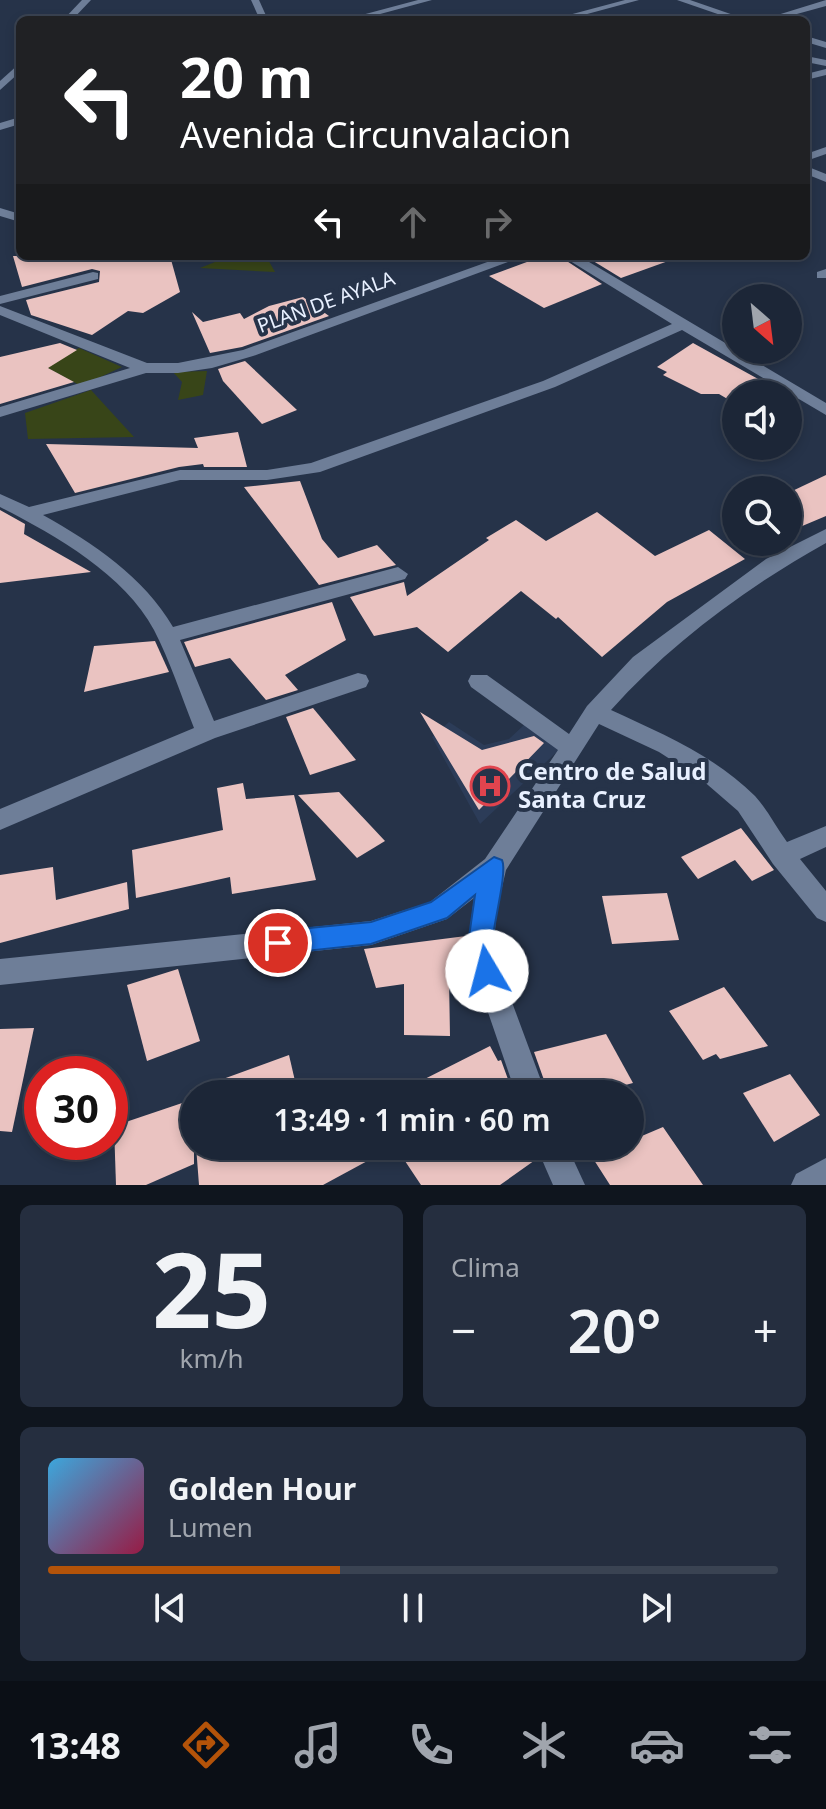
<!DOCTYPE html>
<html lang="es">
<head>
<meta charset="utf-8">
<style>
  body { margin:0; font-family:"Noto Sans",sans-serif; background:#252e3f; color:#f1f3f6; height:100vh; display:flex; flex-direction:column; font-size:30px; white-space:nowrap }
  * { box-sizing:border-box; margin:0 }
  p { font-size:26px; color:#a0a5ad }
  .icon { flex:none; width:44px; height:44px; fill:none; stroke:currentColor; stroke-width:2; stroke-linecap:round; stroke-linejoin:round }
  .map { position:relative; height:1185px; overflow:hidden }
  .drawer { display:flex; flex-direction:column; gap:20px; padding:20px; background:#0f151e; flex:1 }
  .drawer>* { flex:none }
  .top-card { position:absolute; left:16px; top:16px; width:794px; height:244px; border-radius:12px; box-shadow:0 4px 12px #0003,0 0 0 2px #3a4352; background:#202124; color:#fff; overflow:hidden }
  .needle { width:52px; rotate:152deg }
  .fabs { position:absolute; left:722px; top:284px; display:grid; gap:16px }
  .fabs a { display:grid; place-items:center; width:80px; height:80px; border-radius:50%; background:#1c2637; box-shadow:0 4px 12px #0003,0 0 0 2px #3a4352; font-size:40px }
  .speed { position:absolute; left:24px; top:1056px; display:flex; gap:16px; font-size:40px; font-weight:700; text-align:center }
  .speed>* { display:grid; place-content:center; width:104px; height:104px; border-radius:50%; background:#1c2637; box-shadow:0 4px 12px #0003,0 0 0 2px #3a4352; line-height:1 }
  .speed .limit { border:12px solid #d22; background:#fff; color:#111 }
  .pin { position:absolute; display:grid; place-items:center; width:68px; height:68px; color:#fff; margin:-34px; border:4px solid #fff; border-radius:50%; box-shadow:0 2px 8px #0007 }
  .me { position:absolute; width:88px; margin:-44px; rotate:352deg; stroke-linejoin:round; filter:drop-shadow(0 0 6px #0008) }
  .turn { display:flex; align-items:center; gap:28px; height:168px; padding:0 32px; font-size:36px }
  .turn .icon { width:104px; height:104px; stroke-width:2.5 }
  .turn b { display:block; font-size:56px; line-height:68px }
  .lanes { display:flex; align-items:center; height:76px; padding:0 32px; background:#0003; justify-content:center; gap:40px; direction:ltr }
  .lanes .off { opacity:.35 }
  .big { font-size:60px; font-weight:600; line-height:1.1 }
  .drawer .card { flex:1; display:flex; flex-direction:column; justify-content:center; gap:12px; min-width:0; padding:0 28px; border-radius:12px; background:#252e3f }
  .drawer .dial { align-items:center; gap:0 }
  .dial b { font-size:104px; line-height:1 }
  .song { display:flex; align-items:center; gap:24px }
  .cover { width:96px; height:96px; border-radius:12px; background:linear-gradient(135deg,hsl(200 70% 55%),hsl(340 70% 35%)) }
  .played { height:8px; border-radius:4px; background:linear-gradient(90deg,#b45309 40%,#3a4352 40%) }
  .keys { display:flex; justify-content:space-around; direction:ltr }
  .heat { display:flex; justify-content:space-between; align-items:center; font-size:44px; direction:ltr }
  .drawer .tiles { flex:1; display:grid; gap:20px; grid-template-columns:1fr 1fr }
  .card:last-child { grid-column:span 2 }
  .trip { position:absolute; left:180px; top:1080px; width:464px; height:80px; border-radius:40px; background:#1c2637; box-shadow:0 4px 12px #0003,0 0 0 2px #3a4352; font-weight:600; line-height:80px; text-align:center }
  .menu { display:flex; height:128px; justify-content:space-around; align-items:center; background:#0b0f16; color:#a0a5ad }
  .menu .icon { width:56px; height:56px }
  .menu .on { color:#b45309 }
  .menu b { font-size:36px; color:#f1f3f6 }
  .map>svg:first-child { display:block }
  .built { fill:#2c3c58 }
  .green { fill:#384518 }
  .building { fill:#eac3c1 }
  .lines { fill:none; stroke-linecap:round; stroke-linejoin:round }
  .minor { fill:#6e7e98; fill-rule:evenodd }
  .route { fill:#1a73e8; stroke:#114b97; stroke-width:2 }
  .labels { text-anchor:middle; stroke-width:8; stroke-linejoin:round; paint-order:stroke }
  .far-street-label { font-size:20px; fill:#e8f0ff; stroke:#263349 }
  .poi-label { font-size:24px; font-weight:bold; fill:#e8f0ff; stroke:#263349; text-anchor:start }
</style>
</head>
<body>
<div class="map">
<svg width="826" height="1185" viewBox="0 0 826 1185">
  <rect width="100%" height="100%" fill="#263349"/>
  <!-- built -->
  <path class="built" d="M449,722l35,23 25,-6 16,-15 36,24 -81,76 -48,-87z"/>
  <!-- green -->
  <g class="green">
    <path d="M230,256h36l9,16 -75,-4z"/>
    <path d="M79,348l43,19 -41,19 -37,-20z"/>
    <path d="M207,371l-4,24 -25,5 4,-18 -9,-10z"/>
    <path d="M91,390l43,47 -106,2 -3,-26z"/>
  </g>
  <!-- building -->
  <g class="building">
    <path d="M13,256h157l10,36 -37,21 -15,-2 -36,24 -61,-20 -5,-15 73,-18 1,-11 -8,-2 -70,18z"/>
    <path d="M543,256h16l43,28 -58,24 -55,-32z"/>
    <path d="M585,256h85l1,4 -50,18z"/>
    <path d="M303,297l26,19 -87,31 -32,6 -18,-41 11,10 37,-9 4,6 25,-13z"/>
    <path d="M60,343l17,7 -29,18 26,14 -74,22v-47z"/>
    <path d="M693,343l76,42 16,9h-49v10l-17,-10h-18l-38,-19 4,-3 -10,-5z"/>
    <path d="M245,361l52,49 -35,14 -39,-43 -5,-12z"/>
    <path d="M238,432l9,35h-43l-1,-3 -24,3 -104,26 -29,-49 152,4 -4,-10z"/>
    <path d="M826,475v41l-38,16v-39z"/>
    <path d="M300,481l22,58 16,19 39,-13 19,20 -77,20 -75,-98z"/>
    <path d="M0,510l25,14 -1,10 67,38 -91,11z"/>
    <path d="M597,512l58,44 54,-26 36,29 -78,43 -65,55 -44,-40 -2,2 -35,-28 -73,61 -31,-25 -43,9 -24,-39 54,-15 3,14 82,-56 -3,-2 30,-18 30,21z"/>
    <path d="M332,602l14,38 -61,35 13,15 -32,10 -36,-42 -35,9 -11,-25z"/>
    <path d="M155,641l14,31 -85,20 10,-46z"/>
    <path d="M313,708l43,52 -46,15 -24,-58z"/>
    <path d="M420,712l62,38 52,-14 10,7 -65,67z"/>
    <path d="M243,783l3,16 48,-4 22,85 -84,14 -2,-17 -94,21 -4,-48 91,-20 -6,-42z"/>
    <path d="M339,792l46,49 -28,17 -59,-63z"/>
    <path d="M741,828l33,42 -22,11 -17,-21 -37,19 -17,-22z"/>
    <path d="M53,867l3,33 71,-18 2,27 -129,34v-68z"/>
    <path d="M667,893l12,47 -67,4 -10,-48z"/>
    <path d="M466,936l-2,16 8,23 -23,3 1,58 -46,-1v-51l-28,4 -12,-39z"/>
    <path d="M178,969l22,72 -53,20 -20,-76z"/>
    <path d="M724,987l44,59 -48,13 -4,-5 -13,6 -34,-49z"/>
    <path d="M34,1028l-22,104 -12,-1v-102z"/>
    <path d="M606,1034l27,49 -42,11h-42l-15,-42z"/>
    <path d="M490,1046l8,15 3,-1 8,22 -24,12h-90z"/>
    <path d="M289,1055l9,39h-107l-1,-3z"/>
    <path d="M790,1074l30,41 -46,27 -31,-49z"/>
    <path d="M194,1099v65l-48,21h-30l-2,-59z"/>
    <path d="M663,1127l40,58h-93l-25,-39h45v-5z"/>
    <path d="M196,1146h337l5,12 -38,27h-79l-26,-39 -72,39h-124z"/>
  </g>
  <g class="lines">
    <!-- minor -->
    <g class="minor">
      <path d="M82,0h9l-19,20h-9z"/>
      <path d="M251,0h8l9,20h-8z"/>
      <path d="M418,0h14l-74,20h-15z"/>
      <path d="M625,0h14l-74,20h-15z"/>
      <path d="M677,0h13l58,20h-13z"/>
      <path d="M826,0v6l-51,14h-14z"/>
      <path d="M421,14l11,6 -14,-1z"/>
      <path d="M669,14l20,4 1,2 -24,-1z"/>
      <path d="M806,36l20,6v6l-20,-6z"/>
      <path d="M806,56l20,4v6l-20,-4z"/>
      <path d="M20,63v9l-20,18v-9z"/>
      <path d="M826,69v6l-20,5v-6z"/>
      <path d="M20,117v7l-20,6v-7z"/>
      <path d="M826,147v7l-20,7v-7z"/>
      <path d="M806,166l20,8v8l-20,-8z"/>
      <path d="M0,208l20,6v8l-20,-6z"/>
      <path d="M504,256h20l-271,100 -41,12 -34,5h-32l-146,44v-10l130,-39 -130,-53v-9l147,57h31l65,-13z"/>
      <path d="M562,256h17l247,147v12l-144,-85 -127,57 -235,85 -53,8h-87l-137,35c50,28 101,62 130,112l225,-60 10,7 -3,5 -225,61 34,81 144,-48 8,2 3,6 -3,6 -151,51 -215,92v-21l194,-81c-13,-33 -24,-67 -40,-98 -30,-56 -99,-95 -154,-123v-13l29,13 151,-37h87l44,-7 232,-82 129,-57z"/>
      <path d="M826,269v9h-9v-6z"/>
      <path d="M93,272l5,1v6l-98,25v-8z"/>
      <path d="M826,529v14c-79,44 -155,100 -215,167 50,23 104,46 144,86 12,13 21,31 32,46l39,-16v21l-26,12 26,32v31l-9,-4 -44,-54 -35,-53 -37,-32 -42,-27 -60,-28 -93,146 -9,39 -4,42 53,143h-30l-49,-143 7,-53 -27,21 -76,26 -371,40v-26l371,-38 59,-19 55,-43 73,-109 -87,-63 -3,-6 3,-6h16l82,59 18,-28 46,-49 133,-98z"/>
      <path d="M536,1146h31l18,39h-32z"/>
      <path d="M826,1158v27h-35l5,-11z"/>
    </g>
  </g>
  <!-- route -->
  <path class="route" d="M494,857l8,3c6,13 -10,67 -10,87 0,8 4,17 7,24l-3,9 -9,3 -9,-3 -11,-29 8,-56 -28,23 -76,26 -93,10 -9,-4 -3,-7 3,-8 9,-4 93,-9 60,-20z"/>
  <!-- icons -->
  <defs>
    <g id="hospital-ring" transform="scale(2)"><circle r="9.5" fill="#263349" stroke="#e0444e" stroke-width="1.5"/><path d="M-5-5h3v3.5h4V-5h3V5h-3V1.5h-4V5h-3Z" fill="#e0444e"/></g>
  </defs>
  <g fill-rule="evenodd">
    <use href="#hospital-ring" x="490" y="786"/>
  </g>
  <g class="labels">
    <!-- far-street labels -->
    <g class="far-street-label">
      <text transform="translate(326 302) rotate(-20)" y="7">PLAN DE AYALA</text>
    </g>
    <!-- poi labels -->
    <g class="poi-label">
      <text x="518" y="780">Centro de Salud<tspan x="518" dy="28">Santa Cruz</tspan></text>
    </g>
  </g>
</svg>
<div class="fabs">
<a><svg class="needle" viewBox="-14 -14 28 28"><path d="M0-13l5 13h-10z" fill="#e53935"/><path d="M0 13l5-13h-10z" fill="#a0a5ad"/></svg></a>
<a><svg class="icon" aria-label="sound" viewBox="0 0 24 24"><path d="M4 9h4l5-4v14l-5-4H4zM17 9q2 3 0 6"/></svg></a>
<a><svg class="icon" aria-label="search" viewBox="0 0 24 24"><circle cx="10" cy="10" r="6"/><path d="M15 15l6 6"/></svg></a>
</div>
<div class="speed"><div class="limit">30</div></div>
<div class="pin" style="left:278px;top:943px;background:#d93025"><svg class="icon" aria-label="arrive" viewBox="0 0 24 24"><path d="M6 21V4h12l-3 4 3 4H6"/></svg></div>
<svg class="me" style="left:487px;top:971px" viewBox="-20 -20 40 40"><circle r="19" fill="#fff"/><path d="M0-13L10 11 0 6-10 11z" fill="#1a73e8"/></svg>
<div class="trip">13:49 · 1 min · 60 m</div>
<div class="top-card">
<div class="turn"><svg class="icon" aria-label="left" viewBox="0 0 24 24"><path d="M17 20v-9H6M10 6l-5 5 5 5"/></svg><div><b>20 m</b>Avenida Circunvalacion</div></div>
<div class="lanes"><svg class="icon" aria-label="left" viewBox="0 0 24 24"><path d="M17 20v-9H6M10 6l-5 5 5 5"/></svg><svg class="icon off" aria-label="ahead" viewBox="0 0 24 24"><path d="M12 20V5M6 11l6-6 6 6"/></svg><svg class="icon off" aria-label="right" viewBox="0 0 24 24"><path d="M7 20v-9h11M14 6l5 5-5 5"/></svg></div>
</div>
</div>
<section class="drawer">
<div class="tiles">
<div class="card dial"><b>25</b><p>km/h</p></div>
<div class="card"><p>Clima</p>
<div class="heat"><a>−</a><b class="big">20°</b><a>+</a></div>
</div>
<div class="card">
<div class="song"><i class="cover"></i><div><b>Golden Hour</b><p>Lumen</p></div></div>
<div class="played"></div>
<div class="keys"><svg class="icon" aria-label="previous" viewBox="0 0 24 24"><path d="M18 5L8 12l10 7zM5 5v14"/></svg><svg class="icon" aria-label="pause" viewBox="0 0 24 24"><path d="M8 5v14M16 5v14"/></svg><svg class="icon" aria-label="next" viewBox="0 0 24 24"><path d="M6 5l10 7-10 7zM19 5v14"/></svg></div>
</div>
</div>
</section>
<nav class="menu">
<b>13:48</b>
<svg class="icon on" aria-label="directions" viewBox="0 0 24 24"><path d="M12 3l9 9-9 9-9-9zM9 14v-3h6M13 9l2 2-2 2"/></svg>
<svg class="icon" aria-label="music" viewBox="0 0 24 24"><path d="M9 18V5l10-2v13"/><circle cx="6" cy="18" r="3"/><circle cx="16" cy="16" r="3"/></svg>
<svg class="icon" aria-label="phone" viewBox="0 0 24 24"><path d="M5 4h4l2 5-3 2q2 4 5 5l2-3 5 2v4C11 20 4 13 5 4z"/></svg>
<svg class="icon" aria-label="climate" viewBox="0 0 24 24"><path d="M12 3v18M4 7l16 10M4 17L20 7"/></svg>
<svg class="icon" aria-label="car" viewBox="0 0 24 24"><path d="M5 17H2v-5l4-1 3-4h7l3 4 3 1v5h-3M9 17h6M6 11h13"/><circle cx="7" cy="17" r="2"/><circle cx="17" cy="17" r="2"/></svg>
<svg class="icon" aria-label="filters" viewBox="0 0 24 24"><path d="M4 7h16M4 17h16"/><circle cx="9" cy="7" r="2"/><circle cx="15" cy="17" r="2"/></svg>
</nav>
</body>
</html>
